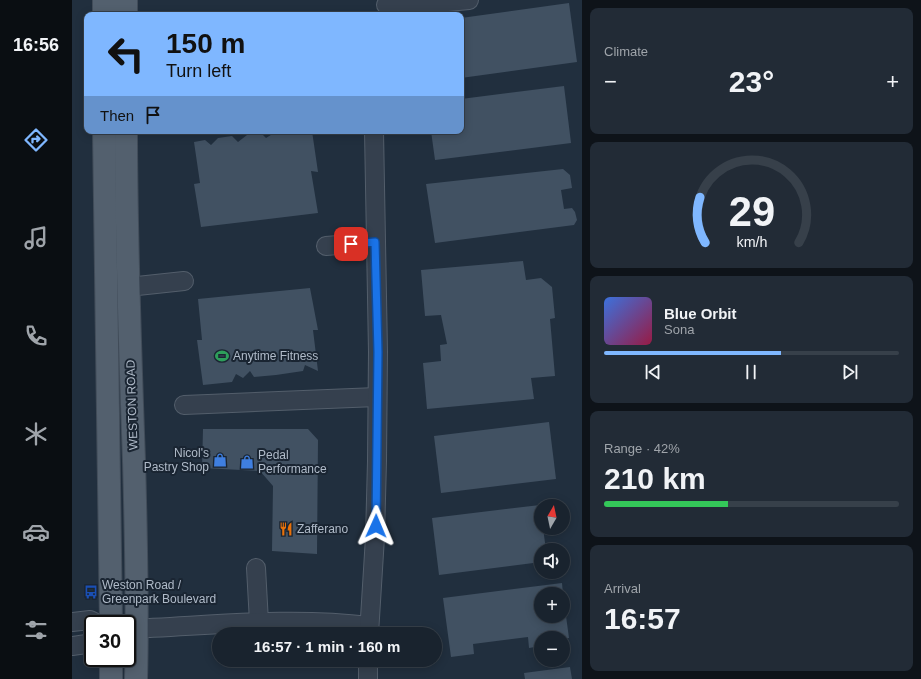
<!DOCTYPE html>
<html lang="en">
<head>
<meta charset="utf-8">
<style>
  body { margin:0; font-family:Arial,sans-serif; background:#222b36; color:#f1f3f6; height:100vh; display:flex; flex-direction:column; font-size:15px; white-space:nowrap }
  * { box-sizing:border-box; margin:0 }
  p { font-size:13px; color:#9fa4aa }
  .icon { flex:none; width:22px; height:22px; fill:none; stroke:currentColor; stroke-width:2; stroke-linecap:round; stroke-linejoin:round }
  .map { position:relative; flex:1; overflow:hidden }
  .panel { display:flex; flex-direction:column; gap:8px; padding:8px; background:#0e1319; width:339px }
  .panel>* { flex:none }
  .guide { position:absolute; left:12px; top:12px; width:380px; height:122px; border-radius:8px; box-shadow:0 2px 10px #0003,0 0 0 1px #37404a; background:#7fb7ff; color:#111; overflow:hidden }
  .needle { width:26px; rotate:9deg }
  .fabs { position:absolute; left:462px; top:499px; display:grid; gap:8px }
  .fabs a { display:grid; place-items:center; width:36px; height:36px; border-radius:50%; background:#19232e; box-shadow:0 2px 10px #0003,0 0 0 1px #37404a; font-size:20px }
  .speed { position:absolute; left:12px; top:615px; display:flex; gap:8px; font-size:20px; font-weight:700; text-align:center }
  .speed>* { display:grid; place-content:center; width:52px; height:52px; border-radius:50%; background:#19232e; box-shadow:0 2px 10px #0003,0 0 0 1px #37404a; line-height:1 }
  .speed .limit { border:2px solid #111; border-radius:6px; background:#fff; color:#111 }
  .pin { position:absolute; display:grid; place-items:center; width:34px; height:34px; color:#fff; margin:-17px; border-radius:8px; box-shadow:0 2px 6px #0006 }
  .me { position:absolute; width:44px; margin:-22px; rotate:1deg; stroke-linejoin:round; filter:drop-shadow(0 0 3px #0008) }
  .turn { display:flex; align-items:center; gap:14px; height:84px; padding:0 16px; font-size:18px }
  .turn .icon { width:52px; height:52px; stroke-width:2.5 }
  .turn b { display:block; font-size:28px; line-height:34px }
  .then { display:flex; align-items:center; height:38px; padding:0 16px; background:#0003; gap:8px; font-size:15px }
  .big { font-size:30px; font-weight:600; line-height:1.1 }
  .panel .widget { flex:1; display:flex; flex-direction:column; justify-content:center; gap:6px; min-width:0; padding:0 14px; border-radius:8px; background:#222b36 }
  .panel .dial { align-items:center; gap:0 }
  .dial svg { height:104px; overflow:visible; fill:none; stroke:#37404a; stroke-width:7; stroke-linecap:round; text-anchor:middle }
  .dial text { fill:#f1f3f6; stroke:none }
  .song { display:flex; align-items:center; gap:12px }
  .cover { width:48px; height:48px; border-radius:6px; background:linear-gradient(135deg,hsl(220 70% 55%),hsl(340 70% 35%)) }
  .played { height:4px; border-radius:2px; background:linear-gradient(90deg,#7fb7ff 60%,#37404a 60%) }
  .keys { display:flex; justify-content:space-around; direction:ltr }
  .heat { display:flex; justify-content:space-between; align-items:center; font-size:22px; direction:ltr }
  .charge { height:6px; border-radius:3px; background:linear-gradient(90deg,#34c759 42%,#37404a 0) }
  .trip { position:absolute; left:140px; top:627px; width:230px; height:40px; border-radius:20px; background:#19232e; box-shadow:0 2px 10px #0003,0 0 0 1px #37404a; font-weight:600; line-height:40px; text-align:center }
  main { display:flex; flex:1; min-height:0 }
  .menu { display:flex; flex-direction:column; width:72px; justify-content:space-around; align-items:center; background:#0a0e12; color:#9fa4aa }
  .menu .icon { width:28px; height:28px }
  .menu .on { color:#7fb7ff }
  .menu b { font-size:18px; color:#f1f3f6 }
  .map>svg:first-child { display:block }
  .building { fill:#415162 }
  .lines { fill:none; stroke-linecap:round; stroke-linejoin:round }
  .minor-casing { stroke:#535e6b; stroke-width:20 }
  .major-casing { stroke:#414c59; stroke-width:24 }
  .minor { stroke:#35404e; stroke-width:18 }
  .major { stroke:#53606e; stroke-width:22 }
  .route-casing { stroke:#114b97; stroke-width:10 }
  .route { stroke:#1a73e8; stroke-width:7 }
  .labels { text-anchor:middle; stroke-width:4; stroke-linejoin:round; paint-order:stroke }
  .poi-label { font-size:12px; fill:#b0bbc9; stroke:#1a2532; text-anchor:start }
  .street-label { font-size:12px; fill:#b0bbc9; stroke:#1a2532 }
</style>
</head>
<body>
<main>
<nav class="menu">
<b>16:56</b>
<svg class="icon on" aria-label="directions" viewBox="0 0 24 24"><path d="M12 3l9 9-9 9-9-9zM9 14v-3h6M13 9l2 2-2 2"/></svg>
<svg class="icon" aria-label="music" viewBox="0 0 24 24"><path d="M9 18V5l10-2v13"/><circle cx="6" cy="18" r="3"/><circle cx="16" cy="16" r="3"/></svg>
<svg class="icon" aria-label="phone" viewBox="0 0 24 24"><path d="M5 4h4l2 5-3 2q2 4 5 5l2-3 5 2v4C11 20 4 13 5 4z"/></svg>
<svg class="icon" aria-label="climate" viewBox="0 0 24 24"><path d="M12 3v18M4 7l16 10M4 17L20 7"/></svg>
<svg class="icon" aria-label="car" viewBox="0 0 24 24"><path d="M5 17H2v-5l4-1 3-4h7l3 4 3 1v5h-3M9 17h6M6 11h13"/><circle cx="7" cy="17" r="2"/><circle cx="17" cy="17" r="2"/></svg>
<svg class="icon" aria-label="filters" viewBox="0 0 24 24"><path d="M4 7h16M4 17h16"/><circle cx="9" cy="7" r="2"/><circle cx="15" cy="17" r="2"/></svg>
</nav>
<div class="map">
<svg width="510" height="679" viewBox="0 0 510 679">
  <rect width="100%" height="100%" fill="#212f3e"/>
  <!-- building -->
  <g class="building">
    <path d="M497,3l8,59 -116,16v-60z"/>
    <path d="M492,86l7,57 -136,17 -4,-29h30v-32z"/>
    <path d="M222,131h18l6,41 -7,-1 7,42 -117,14 -7,-43 6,-1 -6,-41 11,-2 6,5 7,-7 14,-2 6,6 9,-7 15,-1 4,4 8,-5z"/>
    <path d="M491,169l7,6 2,13 -11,2 3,19 8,-1 3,4 2,8 -3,5 -139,18 -9,-59z"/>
    <path d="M451,261l3,19 15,-2 11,9 3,31 -5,1 5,57 -24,2 3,21 -107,10 -4,-46 18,-2 -1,-16 7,-1 -6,-29 -16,1 -4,-46z"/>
    <path d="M238,288l8,42h-5l5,41 -13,-6 -2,6 -27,4 -22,2 -4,-6 -7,7 -7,-4 -4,8 -29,3 -6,-45h5l-4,-41z"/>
    <path d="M477,422l7,57 -115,14 -7,-57z"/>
    <path d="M131,429h105l10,11 -1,114 -45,-3 1,-65 -13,-15 -58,-3z"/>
    <path d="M468,505l1,23h2l3,22h-5v12l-102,13 -7,-57z"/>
    <path d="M490,583l1,11h-22v22h25l3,22h-28v8l-12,2 -1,-11 -55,7 1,10 -23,3 -8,-59z"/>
    <path d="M498,667l2,12h-47l-1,-6z"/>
  </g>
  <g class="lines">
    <!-- minor casing -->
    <g class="minor-casing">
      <g id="minor">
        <path d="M314,5h29l54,-5"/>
        <path d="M254,246l49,-4"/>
        <path d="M56,287l56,-6"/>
        <path d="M112,405l193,-8"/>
        <path d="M184,568l3,54"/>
        <path d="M0,622l18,-2 8,4"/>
        <path d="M55,629c81,-3 161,-13 242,-3"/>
        <path d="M297,634l6,-97 2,-76 1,-109 -4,-221"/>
        <path d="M0,646l21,-3"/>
        <path d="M296,679v-19"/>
      </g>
    </g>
    <!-- major casing -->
    <g class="major-casing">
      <g id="major">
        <path d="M32,0v15"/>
        <path d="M54,15v-15"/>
        <path d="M32,131l7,493"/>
        <path d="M54,131c0,110 4,220 8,330 2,73 4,145 2,218"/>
        <path d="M39,658v21"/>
      </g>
    </g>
    <!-- minor -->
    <use href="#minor" class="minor"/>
    <!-- major -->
    <use href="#major" class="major"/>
  </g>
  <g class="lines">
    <!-- route casing -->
    <g class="route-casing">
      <path id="route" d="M279,244l24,-2 3,110 -2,174"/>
    </g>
    <!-- route -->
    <use href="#route" class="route"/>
  </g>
  <!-- icons -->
  <defs>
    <g id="stadium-bare" transform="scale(1.08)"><path d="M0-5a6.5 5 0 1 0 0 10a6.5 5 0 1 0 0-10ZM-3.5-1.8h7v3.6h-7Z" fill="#2e9e5b" stroke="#1a2532" stroke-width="2.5" paint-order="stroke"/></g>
    <g id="shop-bare" transform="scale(1.08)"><path d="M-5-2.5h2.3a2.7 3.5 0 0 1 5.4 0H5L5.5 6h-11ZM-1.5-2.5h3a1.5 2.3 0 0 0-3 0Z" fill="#3f7fe0" stroke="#1a2532" stroke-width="2.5" paint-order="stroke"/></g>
    <g id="restaurant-bare" transform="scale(1.08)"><path d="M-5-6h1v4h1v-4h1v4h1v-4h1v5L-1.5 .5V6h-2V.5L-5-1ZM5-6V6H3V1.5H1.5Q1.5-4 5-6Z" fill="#e8710a" stroke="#1a2532" stroke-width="2.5" paint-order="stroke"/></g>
    <g id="bus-bare" transform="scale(1.08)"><path d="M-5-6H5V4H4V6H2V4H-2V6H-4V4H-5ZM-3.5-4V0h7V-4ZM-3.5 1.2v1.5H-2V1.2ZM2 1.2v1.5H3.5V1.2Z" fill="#1a4fb4" stroke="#1a2532" stroke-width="2.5" paint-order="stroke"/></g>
  </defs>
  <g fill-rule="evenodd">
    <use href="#stadium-bare" x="150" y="356"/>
    <use href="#shop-bare" x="148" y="460"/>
    <use href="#shop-bare" x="175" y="462"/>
    <use href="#restaurant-bare" x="214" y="529"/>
    <use href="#bus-bare" x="19" y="592"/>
  </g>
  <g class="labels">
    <!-- poi labels -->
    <g class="poi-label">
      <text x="161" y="360">Anytime Fitness</text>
      <text x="137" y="457" text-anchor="end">Nicol's<tspan x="137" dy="14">Pastry Shop</tspan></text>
      <text x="186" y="459">Pedal<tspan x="186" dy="14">Performance</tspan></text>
      <text x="225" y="533">Zafferano</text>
      <text x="30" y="589">Weston Road /<tspan x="30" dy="14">Greenpark Boulevard</tspan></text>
    </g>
    <!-- street labels -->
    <g class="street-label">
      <text transform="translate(60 405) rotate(-92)" y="4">WESTON ROAD</text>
    </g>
  </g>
</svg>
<div class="fabs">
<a><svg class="needle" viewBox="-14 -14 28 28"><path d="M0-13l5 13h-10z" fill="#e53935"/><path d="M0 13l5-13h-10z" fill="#9fa4aa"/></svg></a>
<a><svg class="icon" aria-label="sound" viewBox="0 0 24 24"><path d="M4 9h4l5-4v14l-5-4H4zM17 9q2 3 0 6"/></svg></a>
<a>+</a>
<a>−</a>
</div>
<div class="speed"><div class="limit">30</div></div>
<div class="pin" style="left:279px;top:244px;background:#d93025"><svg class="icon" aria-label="arrive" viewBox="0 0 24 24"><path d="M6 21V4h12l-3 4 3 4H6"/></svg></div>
<svg class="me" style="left:304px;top:526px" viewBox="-20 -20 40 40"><path d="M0-17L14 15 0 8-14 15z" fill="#1a73e8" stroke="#fff" stroke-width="4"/></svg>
<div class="trip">16:57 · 1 min · 160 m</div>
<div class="guide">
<div class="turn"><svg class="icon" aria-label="left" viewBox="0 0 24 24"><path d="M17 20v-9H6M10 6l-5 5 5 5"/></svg><div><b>150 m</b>Turn left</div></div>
<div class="then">Then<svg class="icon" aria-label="arrive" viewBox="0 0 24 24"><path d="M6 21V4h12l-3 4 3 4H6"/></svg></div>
</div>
</div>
<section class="panel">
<div class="widget"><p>Climate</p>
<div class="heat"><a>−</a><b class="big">23°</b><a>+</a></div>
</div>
<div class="widget dial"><svg viewBox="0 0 100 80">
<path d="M14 69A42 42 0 1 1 86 69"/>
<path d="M14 69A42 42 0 0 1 10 34" stroke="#7fb7ff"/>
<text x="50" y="56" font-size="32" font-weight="700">29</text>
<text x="50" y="72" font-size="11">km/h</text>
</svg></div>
<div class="widget">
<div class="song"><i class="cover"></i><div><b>Blue Orbit</b><p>Sona</p></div></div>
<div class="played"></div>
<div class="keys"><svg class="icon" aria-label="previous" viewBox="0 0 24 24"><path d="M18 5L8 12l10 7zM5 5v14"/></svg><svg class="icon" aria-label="pause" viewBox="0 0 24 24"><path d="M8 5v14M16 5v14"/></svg><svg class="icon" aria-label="next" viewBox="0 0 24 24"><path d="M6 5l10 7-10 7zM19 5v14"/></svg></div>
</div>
<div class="widget"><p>Range · 42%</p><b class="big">210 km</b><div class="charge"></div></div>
<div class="widget"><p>Arrival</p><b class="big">16:57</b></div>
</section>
</main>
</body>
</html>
